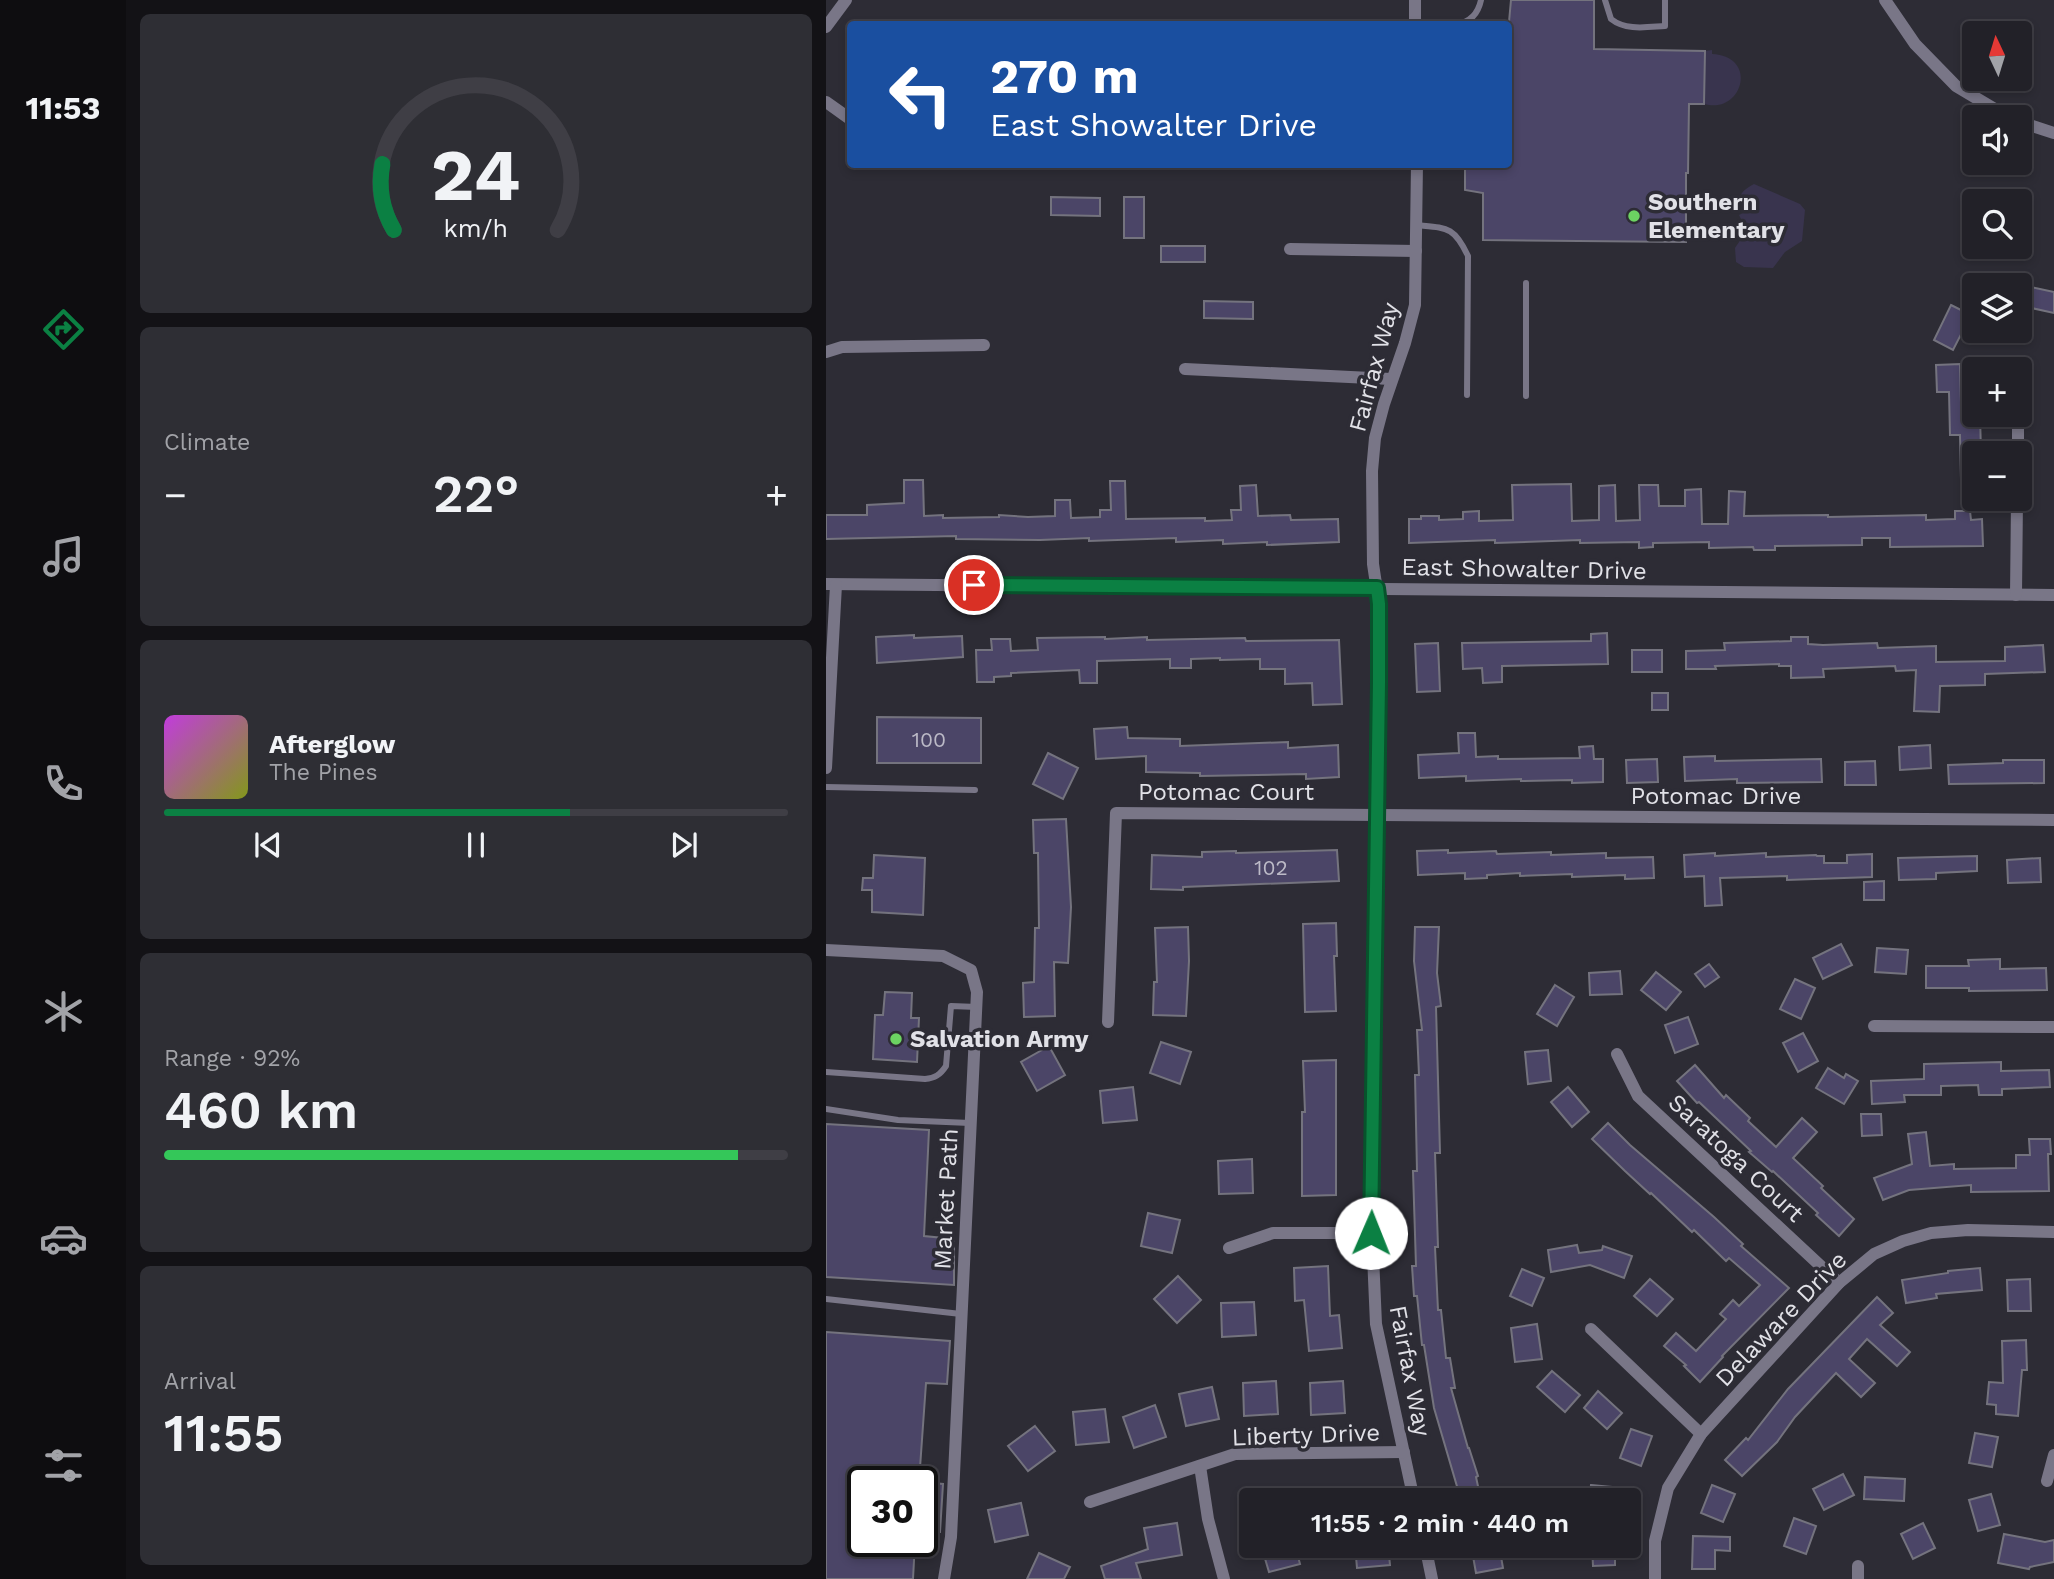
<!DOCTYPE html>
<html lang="en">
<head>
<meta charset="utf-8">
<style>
  body { margin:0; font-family:"Work Sans",sans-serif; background:#2e2e34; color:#f1f3f6; height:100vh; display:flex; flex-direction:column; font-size:26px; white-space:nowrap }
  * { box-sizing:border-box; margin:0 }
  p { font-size:23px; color:#a2a3a8 }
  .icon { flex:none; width:38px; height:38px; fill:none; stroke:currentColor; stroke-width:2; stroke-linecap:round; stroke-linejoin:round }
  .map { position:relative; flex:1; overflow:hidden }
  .side { display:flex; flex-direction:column; gap:14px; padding:14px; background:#131216; width:700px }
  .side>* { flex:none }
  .banner { position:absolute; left:21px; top:21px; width:665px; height:147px; border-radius:7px; box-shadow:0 4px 10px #0003,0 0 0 2px #3f3e45; background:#1a4fa0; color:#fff; overflow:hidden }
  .needle { width:46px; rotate:356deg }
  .buttons { position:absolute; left:1136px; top:21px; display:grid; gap:14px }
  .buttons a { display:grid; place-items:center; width:70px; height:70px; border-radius:7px; background:#222128; box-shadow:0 4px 10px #0003,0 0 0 2px #3f3e45; font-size:35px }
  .speed { position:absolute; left:21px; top:1466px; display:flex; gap:14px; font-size:35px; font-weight:700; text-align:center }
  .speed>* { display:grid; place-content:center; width:91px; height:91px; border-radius:50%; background:#222128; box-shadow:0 4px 10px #0003,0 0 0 2px #3f3e45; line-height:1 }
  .speed .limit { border:4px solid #111; border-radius:10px; background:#fff; color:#111 }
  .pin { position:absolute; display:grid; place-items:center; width:60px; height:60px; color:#fff; margin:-30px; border:4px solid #fff; border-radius:50%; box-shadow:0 2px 7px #0007 }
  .me { position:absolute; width:77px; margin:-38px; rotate:1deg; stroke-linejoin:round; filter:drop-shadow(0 0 5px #0008) }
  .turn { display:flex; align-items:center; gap:24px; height:147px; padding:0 28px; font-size:32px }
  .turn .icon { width:91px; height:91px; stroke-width:2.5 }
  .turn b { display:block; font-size:49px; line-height:60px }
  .big { font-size:52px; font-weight:600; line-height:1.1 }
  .side .card { flex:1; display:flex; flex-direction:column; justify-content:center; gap:10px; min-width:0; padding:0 24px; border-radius:10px; background:#2e2e34 }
  .side .dial { align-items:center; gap:0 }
  .dial svg { height:182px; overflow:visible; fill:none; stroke:#3f3e45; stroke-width:7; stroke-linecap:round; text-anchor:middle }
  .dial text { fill:#f1f3f6; stroke:none }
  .song { display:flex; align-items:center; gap:21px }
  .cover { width:84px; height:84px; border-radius:10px; background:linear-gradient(135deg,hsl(290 70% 55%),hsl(70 70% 35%)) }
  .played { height:7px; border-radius:4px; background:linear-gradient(90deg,#0b8043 65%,#3f3e45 65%) }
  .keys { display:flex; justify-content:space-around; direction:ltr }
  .heat { display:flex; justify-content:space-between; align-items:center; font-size:38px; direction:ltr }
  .charge { height:10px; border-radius:5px; background:linear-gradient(90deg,#34c759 92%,#3f3e45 0) }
  .trip { position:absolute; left:413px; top:1488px; width:402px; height:70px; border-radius:7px; background:#222128; box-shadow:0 4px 10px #0003,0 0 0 2px #3f3e45; font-weight:600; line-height:70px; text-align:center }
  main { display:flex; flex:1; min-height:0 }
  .menu { display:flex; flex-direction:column; width:126px; justify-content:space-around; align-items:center; background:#0e0d10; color:#a2a3a8 }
  .menu .icon { width:49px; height:49px }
  .menu .active { color:#0b8043 }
  .menu b { font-size:32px; color:#f1f3f6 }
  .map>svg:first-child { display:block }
  .green { fill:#39344e }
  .building { fill:#4b4567; stroke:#74737e; stroke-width:2 }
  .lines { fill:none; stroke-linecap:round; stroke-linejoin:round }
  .lane { stroke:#797687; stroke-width:6 }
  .street { stroke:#797687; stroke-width:12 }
  .route-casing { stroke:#07532c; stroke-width:18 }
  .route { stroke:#0b8043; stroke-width:12 }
  .poi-dot { fill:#6cd362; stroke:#2d2c35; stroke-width:2.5 }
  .labels { text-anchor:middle; stroke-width:7; stroke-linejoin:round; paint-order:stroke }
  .number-label { font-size:21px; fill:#bcbac7 }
  .poi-label { font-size:24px; font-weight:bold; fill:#e1e1e7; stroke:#2d2c35; text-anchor:start }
  .street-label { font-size:24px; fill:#e1e1e7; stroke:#2d2c35 }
</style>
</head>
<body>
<main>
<nav class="menu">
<b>11:53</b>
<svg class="icon active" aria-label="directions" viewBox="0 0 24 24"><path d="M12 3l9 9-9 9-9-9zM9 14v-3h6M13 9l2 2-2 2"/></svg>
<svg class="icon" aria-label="music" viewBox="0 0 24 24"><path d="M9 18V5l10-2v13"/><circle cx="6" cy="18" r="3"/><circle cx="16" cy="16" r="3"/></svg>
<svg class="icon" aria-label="phone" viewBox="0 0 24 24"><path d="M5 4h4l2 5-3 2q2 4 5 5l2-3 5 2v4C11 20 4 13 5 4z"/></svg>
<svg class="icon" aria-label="climate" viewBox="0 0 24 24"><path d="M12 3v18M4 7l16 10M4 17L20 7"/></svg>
<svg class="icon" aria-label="car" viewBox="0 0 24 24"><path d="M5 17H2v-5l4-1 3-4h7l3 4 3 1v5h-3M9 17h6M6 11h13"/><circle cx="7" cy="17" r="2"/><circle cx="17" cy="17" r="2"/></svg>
<svg class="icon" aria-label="filters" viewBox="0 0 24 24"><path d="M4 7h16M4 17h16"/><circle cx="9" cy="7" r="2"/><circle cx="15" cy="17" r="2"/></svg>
</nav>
<section class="side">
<div class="card dial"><svg viewBox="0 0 100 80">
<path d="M14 69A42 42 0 1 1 86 69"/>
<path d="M14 69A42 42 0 0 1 9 40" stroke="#0b8043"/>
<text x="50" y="56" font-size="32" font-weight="700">24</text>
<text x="50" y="72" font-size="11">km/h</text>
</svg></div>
<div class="card"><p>Climate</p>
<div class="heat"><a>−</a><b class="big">22°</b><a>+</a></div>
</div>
<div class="card">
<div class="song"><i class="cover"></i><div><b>Afterglow</b><p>The Pines</p></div></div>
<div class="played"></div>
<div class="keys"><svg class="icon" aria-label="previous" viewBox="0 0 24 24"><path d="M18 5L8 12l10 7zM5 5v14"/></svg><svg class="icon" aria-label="pause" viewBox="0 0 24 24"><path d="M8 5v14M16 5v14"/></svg><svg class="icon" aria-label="next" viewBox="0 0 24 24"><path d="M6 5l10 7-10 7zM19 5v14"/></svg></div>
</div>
<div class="card"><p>Range · 92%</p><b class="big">460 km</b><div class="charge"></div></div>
<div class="card"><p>Arrival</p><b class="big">11:55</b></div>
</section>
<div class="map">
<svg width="1228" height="1579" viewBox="0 0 1228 1579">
  <rect width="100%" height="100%" fill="#2d2c35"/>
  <!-- green -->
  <g class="green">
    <path d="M886,50v4c47,2 31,61 -8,50l1,-53z"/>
    <path d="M928,184l46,20 5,6 -3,31 -17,11 -12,16 -29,-1 -8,-5 -1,-14c6,-9 11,-15 11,-27h-4l-3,-6 4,-2c-4,-16 -6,-20 11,-29z"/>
  </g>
  <!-- building -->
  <g class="building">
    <path d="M685,0h83v49l111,2 -1,53h-15l-1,69h-2v69l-203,-2v-47l-18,-3v-26h43v-131z"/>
    <path d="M225,197l49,1v18l-49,-1z"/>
    <rect x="298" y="197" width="20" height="41"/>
    <rect x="335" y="246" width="44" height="16"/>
    <path d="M1205,287l23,5v21l-27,-6z"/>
    <path d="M378,301l49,1v17l-49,-1z"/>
    <path d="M1125,305l20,10 -18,35 -19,-10z"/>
    <path d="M1134,364l1,39h11v10l8,2 1,38h-7v26h-13l-1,-44h-10l-1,-43h-12l-1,-27z"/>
    <path d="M78,480h19l1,36 19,-1v3l56,-1v-2l29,2 27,-1v-16h15l1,18 29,-1v-7h11l-1,-29h15l1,38 79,-1v3l27,-1 -1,-10h10l-1,-24 16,-1 2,31 32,-1 1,5 47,-1 1,23 -72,3v-3l-44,2v-4l-47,2v-4l-87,3v-3l-49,2 -84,-1v-3l-130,3v-24h41v-10l37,-2z"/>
    <path d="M745,484l1,37 27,-1v-34l16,-1 1,36 24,-1 -1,-35h19l1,21h26v-16l16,-1 1,35h26l1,-33 16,1 -1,24 84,-1v2l98,-2v5l29,-1v-8h15l1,9 11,-1 1,27 -93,1v-9h-28v7l-87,1v4h-21l-1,-3 -44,1v-6l-56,1v4l-14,1v-6l-59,1v-3l-85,3v-3l-86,3v-24h12v-3h18v4l24,-1v-7l16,-1v10l34,-1 -1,-35z"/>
    <path d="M781,633l1,31 -106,2v16l-19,1 -1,-15 -19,1 -1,-26 129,-2v-7z"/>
    <path d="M88,635v3l48,-2 1,21 -86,6 -1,-26z"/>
    <path d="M279,637v2l42,-2v3l98,-2 1,3 93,-1 3,64 -29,1 -1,-22 -27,1v-15h-25v-10l-40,1v-2l-29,1v9h-21v-9l-73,2v22h-17l-1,-13 -68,3v3l-17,1v5h-17l-1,-32h16l-1,-11h19l1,12 27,-1 -1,-12z"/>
    <path d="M965,637h17v7l15,1 54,-2 1,5 58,-2v16l69,-1v-14l38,-2 2,27 -60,2v11l-45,1 -1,26 -25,-1 2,-41 -20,1 -1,-5 -72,3 1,8 -33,1v-12h-12v-2l-64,2 1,3h-30v-18l39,-1 -1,-7 67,-2z"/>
    <path d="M612,643l2,48 -23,1 -2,-48z"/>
    <rect x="806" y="650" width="30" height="22"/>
    <rect x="826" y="693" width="16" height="17"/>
    <path d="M51,717l104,1v45h-104z"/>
    <path d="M301,727l1,11 52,1v7l108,-4v6l50,-3 1,32 -33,2v-5l-106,2v-3l-54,-1v-16l-50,3 -2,-30z"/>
    <path d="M632,733h17l1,24 22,-1v3l82,-1 -1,-11 14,-1 1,13h9v23l-31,1v-3l-51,1v-2l-55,2v-5l-47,2 -1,-23 41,-2z"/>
    <path d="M1104,745l1,23 -31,2 -1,-23z"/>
    <path d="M222,753l30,15 -15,31 -30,-15z"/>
    <path d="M889,756v5l106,-2 1,23 -85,1v-4l-52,2 -1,-24z"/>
    <path d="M831,759l1,23 -31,1 -1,-23z"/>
    <path d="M1177,760h41v23l-95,1 -1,-19 55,-2z"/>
    <path d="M1049,761l1,24h-31v-23z"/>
    <path d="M240,819l5,88 -3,56 -14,-1 1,54 -31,1 -1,-34 11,-1 1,-54h4l-1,-75h-4l-1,-33z"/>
    <path d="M511,850l2,31 -156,6v3l-32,-1 1,-34 50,2v-5l34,-1v2z"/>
    <path d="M622,850v3l48,-2 1,3 54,-2v3l55,-2v5l47,-1 1,21 -29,1v-4l-53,2v-3l-52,2v-3l-33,2v3l-22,1v-6l-47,2 -1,-24z"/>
    <path d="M889,853v3l51,-3v4l50,-2 1,1h7v7h23v-8l25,-1v23l-85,3v-4l-67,2 2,27 -17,1 -1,-30 -19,1 -1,-22z"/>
    <path d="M48,855l51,3 -2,57 -51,-3v-22h-10l1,-12h10z"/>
    <path d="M1151,856v15l-41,2v6l-37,1 -1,-22z"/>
    <path d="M1214,858l1,24 -33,1 -1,-23z"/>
    <path d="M1058,881v19h-20v-18z"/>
    <path d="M510,923l1,33h-3l2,55 -31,1 -2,-88z"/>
    <path d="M362,927l1,34 -3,55 -33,-1 1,-33h3l-2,-54z"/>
    <path d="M589,927h24l-2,46 4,33 -5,1 4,146h-5l3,94h-3l3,63h3l5,48h4l5,30h-4l17,60h1l9,28 -2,1 5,23h-20l-27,-92 -10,-63h-2l-5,-49h-3l-2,-30h4l-3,-95h4l-2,-96h4l-2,-45h5l-8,-69z"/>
    <path d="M1015,944l11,21 -29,14 -10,-21z"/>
    <path d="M1051,948l31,2 -2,24 -31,-2z"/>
    <path d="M1174,959v10l46,-1 1,22 -78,1v-3h-43v-22h43l-1,-6z"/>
    <path d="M883,964l10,13 -14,10 -10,-13z"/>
    <path d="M794,971l2,23 -32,1 -1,-22z"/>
    <path d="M830,972l25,20 -15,18 -25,-20z"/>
    <path d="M969,979l20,9 -14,31 -21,-10z"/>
    <path d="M729,985l19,12 -17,29 -20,-12z"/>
    <path d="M59,992l27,1 -1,25h8l-2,44 -44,-3 2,-44h8z"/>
    <path d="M862,1017l10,27 -23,9 -10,-28z"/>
    <path d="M977,1033l15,28 -20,11 -15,-29z"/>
    <path d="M335,1042l30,10 -11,32 -30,-11z"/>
    <path d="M223,1046l16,29 -28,16 -16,-29z"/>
    <path d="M722,1050l3,31 -23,3 -3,-32z"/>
    <path d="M510,1060v135l-34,1v-84h3l-2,-51z"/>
    <path d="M1175,1062v9l48,-1 1,17 -48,2v6h-23l-1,-10 -37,1v9h-37l1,7 -33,2 -1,-23 53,-2v-15z"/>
    <path d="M869,1065l29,33 2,-3 24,23 -2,3 28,26 26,-29 15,14 -24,26 30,28 -2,2 33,31 -15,17 -23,-21 2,-2 -45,-42 -1,1 -23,-20 2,-1 -52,-49 -2,1 -20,-22z"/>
    <path d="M1002,1068l16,10 2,-4 12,7 -14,23 -28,-16z"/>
    <path d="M307,1087l4,33 -34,3 -3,-32z"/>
    <path d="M742,1087l21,25 -17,15 -21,-25z"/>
    <path d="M1035,1114h20l1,21 -20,1z"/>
    <path d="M782,1123l22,22 84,72 29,27 -2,2 48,42 -67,68 1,1 -23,25 -16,-16 2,-1 -22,-19 12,-13 20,18 30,-32 -6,-5 13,-14 6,6 21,-21 -31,-27 -3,3 -32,-31 -2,2 -41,-39 -1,1 -25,-23 -33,-32z"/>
    <path d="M0,1124l103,6 -5,106 30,3v46l-128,-8z"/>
    <path d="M1100,1132l4,34 24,-2v5l62,-1v-13h14l-1,-16h21l1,15h-3l1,37 -78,1v-7l-62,5 -26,10 -9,-22 38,-14 -4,-30z"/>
    <path d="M426,1159l1,34 -34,1 -1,-33z"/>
    <path d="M322,1213l32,7 -8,33 -31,-7z"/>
    <path d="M751,1245l2,8 23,-3 1,-4 29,10 -8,22 -34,-13 -39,7 -3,-22z"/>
    <path d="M502,1266l2,50 9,-1 3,33 -33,3 -5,-51 -9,1 -1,-33z"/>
    <path d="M1154,1268l2,22 -46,4 1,4 -31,5 -4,-23 46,-7v-2z"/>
    <path d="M696,1269l22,9 -12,28 -22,-10z"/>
    <path d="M352,1276l23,24 -24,23 -23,-24z"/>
    <path d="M824,1279l23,20 -16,17 -23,-20z"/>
    <path d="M1204,1279l1,32h-23l-1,-31z"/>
    <path d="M1051,1297l16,16 -13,12 30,27 -13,14 -30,-27 -18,20 26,24 -14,14 -25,-24 -41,44 -18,25 -35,34 -17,-16 21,-22 2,2 40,-51z"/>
    <path d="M428,1302l2,33 -34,2 -1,-34z"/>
    <path d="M711,1324l5,35 -27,3 -4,-34z"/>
    <path d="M0,1332l124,9 -3,43 -21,-1 -7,99h-56v60h52l-2,37h-87z"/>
    <path d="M1200,1340l1,30h-5l-4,46 -22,-2v-9l-9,-1 2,-22 14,1 -1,-42z"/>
    <path d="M726,1371l28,24 -15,17 -28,-25z"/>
    <path d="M450,1381l2,33 -34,2 -1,-33z"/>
    <path d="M517,1381l2,32 -34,2 -1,-32z"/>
    <path d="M386,1387l7,32 -33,7 -7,-32z"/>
    <path d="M772,1391l24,22 -15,16 -23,-21z"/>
    <path d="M329,1405l11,32 -32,11 -11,-31z"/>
    <path d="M279,1409l4,33 -33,3 -3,-33z"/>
    <path d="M209,1426l20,25 -27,20 -20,-25z"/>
    <path d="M805,1429l21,7 -11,30 -21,-8z"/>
    <path d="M1149,1433l23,4 -6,30 -23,-4z"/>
    <path d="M1017,1474l11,21 -30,15 -11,-21z"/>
    <path d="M1039,1477l40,2 -1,22 -40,-2z"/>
    <path d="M96,1482l21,2 -3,48 -18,-1z"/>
    <path d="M765,1485l31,3 -1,12h-32z"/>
    <path d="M886,1485l23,9 -12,28 -22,-9z"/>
    <path d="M1165,1494l9,31 -22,6 -9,-31z"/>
    <path d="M195,1503l7,32 -33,7 -7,-32z"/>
    <path d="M968,1518l22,8 -10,28 -22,-8z"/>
    <path d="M351,1523l5,32 -46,8 5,16h-36l-4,-13 47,-17 -4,-21z"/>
    <path d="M1097,1523l12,25 -22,11 -12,-25z"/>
    <path d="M1178,1534l41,8 9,-2v22l-24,5 -1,2 -31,-6z"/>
    <path d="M867,1536l37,1v14l-15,-1v19h-23z"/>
    <path d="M435,1545h34l5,19 -31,8z"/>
    <path d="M529,1545h33l2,20 -33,3z"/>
    <path d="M645,1545h28l4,23 -27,5z"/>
    <path d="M766,1545h23v20l-22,1z"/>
    <path d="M213,1553l31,14 -6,12h-37z"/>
  </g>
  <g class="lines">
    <!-- lane -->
    <g class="lane">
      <path d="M779,0l6,19c15,12 36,8 54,7v-26"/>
      <path d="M631,24c13,-2 21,-10 24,-24"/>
      <path d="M590,225c31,3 38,1 52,31l-1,139"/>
      <path d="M700,283v113"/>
      <path d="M0,787l149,3"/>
      <path d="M0,1072l99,7c10,-1 15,-4 21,-13l5,-60 26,1"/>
      <path d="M0,1109l72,11 72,3"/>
      <path d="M0,1299l135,15"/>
    </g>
    <!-- street -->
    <g class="street">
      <path d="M589,0v24"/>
      <path d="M1059,0l30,44 41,42 52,31"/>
      <path d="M0,27l20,-27"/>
      <path d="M0,102l24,17"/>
      <path d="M1194,122l34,11"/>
      <path d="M464,249l126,2"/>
      <path d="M0,352l16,-5 142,-2"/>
      <path d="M359,369l206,10"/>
      <path d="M1192,369l1,-4"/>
      <path d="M1192,453v-38"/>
      <path d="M0,584l1228,11"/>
      <path d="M1190,595l1,-96"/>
      <path d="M0,768l10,-183"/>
      <path d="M0,950l117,6 28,14 6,22 -26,545 -7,42"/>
      <path d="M282,1022l8,-209 938,7"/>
      <path d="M1048,1026l180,1"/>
      <path d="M791,1054l21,42 201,187"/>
      <path d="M403,1248l44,-15h99"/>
      <path d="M765,1329l110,105"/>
      <path d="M374,1466l8,53 16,60"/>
      <path d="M1221,1481l7,-26"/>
      <path d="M588,1500l-38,-176 -4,-91 7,-629 -6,-40 -1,-93 3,-33 9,-34 21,-61 10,-38 2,-141"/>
      <path d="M264,1502l145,-48 169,-2"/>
      <path d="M599,1545l7,34"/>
      <path d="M1032,1566v13"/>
      <path d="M829,1579v-38l13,-53 33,-54 138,-151 35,-29 29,-13 28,-8 37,-3 86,2"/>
    </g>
  </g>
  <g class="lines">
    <!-- route casing -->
    <g class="route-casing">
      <path id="route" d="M148,585l403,3 2,16v79l-8,550"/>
    </g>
    <!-- route -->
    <use href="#route" class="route"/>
  </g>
  <!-- markers -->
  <g class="poi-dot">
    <circle cx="808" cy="216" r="7"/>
    <circle cx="70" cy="1039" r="7"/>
  </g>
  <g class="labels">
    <!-- number labels -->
    <g class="number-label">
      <text x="103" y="747">100</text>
      <text x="445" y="875">102</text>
    </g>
    <!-- poi labels -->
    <g class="poi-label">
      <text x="822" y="210">Southern<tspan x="822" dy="28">Elementary</tspan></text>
      <text x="84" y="1047">Salvation Army</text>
    </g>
    <!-- street labels -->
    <g class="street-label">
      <text transform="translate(548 367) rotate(-75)" y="8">Fairfax Way</text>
      <text transform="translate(698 569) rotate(1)" y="8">East Showalter Drive</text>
      <text x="400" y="800">Potomac Court</text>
      <text x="890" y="804">Potomac Drive</text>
      <text transform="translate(910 1158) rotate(43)" y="8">Saratoga Court</text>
      <text transform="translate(120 1199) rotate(-87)" y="8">Market Path</text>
      <text transform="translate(955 1319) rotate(-46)" y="8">Delaware Drive</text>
      <text transform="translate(584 1371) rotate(79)" y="8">Fairfax Way</text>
      <text transform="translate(480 1435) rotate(-2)" y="8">Liberty Drive</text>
    </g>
  </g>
</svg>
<div class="buttons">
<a><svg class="needle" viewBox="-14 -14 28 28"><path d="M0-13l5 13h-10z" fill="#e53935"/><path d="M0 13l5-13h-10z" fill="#a2a3a8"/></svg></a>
<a><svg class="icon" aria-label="sound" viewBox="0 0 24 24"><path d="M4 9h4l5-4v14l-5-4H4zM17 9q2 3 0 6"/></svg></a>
<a><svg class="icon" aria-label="search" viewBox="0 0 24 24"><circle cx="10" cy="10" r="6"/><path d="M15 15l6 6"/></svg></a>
<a><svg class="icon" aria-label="layers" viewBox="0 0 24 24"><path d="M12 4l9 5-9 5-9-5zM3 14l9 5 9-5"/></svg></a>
<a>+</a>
<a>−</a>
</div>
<div class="speed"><div class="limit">30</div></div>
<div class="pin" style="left:148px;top:585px;background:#d93025"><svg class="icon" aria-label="arrive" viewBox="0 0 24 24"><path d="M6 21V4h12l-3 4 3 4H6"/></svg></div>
<svg class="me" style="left:545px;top:1233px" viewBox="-20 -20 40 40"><circle r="19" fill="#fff"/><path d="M0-13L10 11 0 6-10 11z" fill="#0b8043"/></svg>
<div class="trip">11:55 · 2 min · 440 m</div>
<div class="banner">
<div class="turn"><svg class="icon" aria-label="left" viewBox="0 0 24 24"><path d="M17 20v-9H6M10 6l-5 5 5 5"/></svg><div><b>270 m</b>East Showalter Drive</div></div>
</div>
</div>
</main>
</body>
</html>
